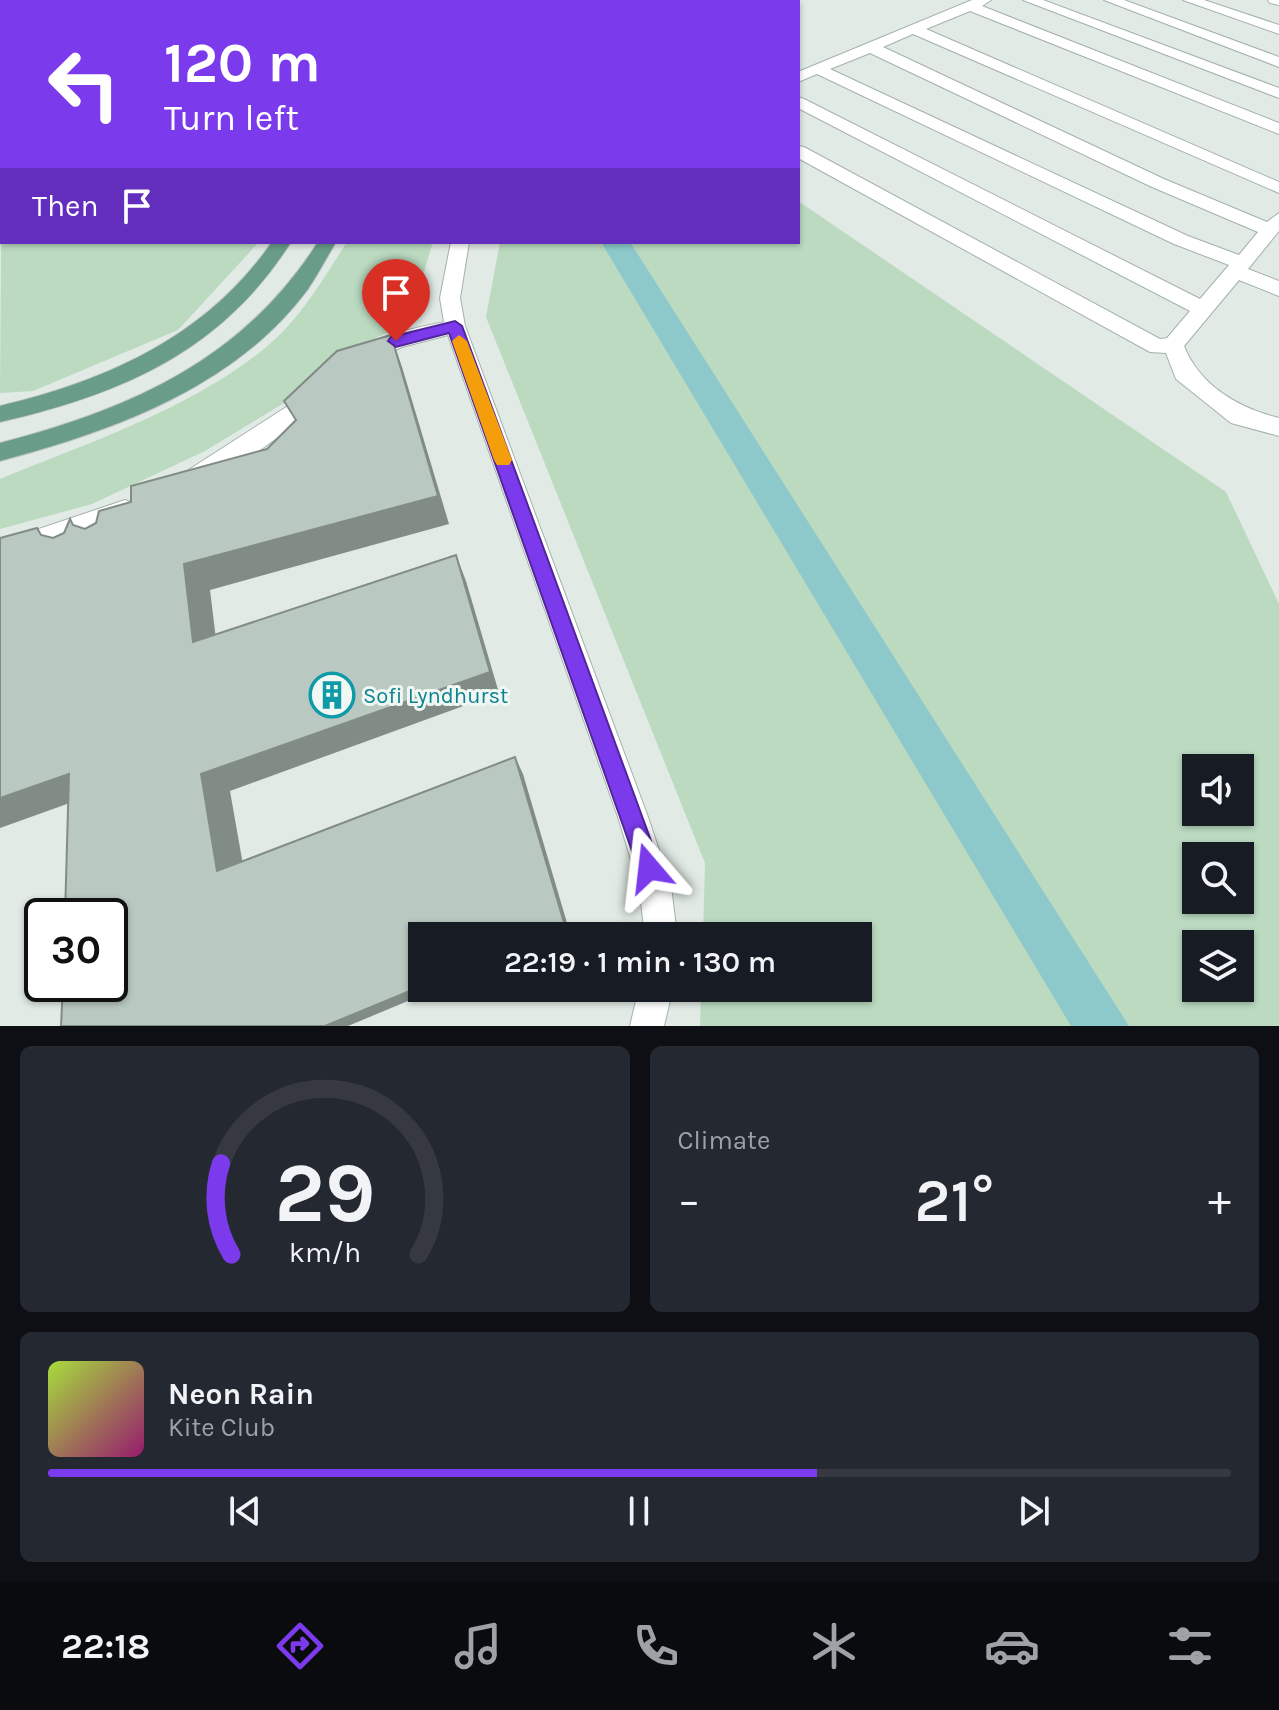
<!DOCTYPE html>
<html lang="en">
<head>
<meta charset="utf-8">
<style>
  body { margin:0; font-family:Karla,sans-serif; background:#242831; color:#f1f3f6; height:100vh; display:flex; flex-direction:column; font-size:30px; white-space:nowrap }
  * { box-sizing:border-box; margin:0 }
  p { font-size:26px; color:#9ea1a6 }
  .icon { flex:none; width:44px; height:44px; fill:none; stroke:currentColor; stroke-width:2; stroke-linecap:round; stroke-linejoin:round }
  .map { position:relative; height:1026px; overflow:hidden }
  .drawer { display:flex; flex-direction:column; gap:20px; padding:20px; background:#0d0f14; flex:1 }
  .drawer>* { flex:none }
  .top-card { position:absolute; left:0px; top:0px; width:800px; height:244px; box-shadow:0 2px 6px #0004; background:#7c3aed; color:#fff; overflow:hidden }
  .buttons { position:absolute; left:1182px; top:754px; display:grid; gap:16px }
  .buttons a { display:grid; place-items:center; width:72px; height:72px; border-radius:0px; background:#171b24; box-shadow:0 2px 6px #0004; font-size:40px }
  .speed { position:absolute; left:24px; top:898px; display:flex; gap:16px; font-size:40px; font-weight:700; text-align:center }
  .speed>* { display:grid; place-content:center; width:104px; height:104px; border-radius:50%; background:#171b24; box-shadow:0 2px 6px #0004; line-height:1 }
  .speed .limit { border:4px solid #111; border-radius:12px; background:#fff; color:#111 }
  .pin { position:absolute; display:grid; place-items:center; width:68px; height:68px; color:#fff; margin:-82px -34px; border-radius:50% 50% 50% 0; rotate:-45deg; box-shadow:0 0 8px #0007 }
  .pin .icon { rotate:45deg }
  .me { position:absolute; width:88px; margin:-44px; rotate:343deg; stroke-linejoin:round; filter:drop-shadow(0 0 6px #0008) }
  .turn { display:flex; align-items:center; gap:28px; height:168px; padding:0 32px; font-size:36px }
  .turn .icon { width:104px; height:104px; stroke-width:2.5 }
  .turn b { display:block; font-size:56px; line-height:68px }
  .then { display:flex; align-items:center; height:76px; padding:0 32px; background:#0003; gap:16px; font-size:30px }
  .big { font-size:60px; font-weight:600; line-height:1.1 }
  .drawer .card { flex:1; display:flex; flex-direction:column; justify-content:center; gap:12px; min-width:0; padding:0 28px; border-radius:12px; background:#242831 }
  .drawer .dial { align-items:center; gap:0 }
  .dial svg { height:208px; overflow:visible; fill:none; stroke:#363941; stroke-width:7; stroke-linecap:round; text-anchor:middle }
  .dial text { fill:#f1f3f6; stroke:none }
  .song { display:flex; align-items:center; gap:24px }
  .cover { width:96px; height:96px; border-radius:12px; background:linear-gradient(135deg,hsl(80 70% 55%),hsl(320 70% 35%)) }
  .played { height:8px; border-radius:4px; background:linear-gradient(90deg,#7c3aed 65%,#363941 65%) }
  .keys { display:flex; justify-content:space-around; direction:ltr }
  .heat { display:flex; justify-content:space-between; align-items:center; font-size:44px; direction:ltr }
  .drawer .tiles { flex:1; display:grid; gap:20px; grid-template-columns:1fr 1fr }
  .card:last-child { grid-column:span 2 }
  .trip { position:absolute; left:408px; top:922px; width:464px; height:80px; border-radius:0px; background:#171b24; box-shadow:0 2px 6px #0004; font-weight:600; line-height:80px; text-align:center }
  .menu { display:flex; height:128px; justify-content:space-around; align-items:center; background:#090b0e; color:#9ea1a6 }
  .menu .icon { width:56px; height:56px }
  .menu .selected { color:#7c3aed }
  .menu b { font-size:36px; color:#f1f3f6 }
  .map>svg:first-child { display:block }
  .green { fill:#bbdac0; fill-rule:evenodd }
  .water { fill:#8dc9cb }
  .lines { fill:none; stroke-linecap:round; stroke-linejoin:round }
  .minor-casing { stroke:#a4b1ab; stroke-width:2 }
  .major-casing { stroke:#bdc4c1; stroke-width:2 }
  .highway-casing { stroke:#bdc4c1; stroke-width:2 }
  .minor { fill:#fff; fill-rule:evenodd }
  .major { fill:#699c89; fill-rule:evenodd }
  .highway { fill:#316353; fill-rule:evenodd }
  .shaded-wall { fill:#828c86 }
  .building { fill:#b9c8c0; stroke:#828c86; stroke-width:2 }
  .route { fill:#7c3aed; stroke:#51269a; stroke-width:2 }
  .slow { fill:#f59e0b }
  .labels { text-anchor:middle; stroke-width:6; stroke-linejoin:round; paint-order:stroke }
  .culture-label { font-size:22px; fill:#0d838f; stroke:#f1f7f3; text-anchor:start }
</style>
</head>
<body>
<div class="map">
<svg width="1279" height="1026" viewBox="0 0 1279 1026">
  <rect width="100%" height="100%" fill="#e1eae5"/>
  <!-- green -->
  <g class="green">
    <path d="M218,0h466l-470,2z"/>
    <path d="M2,139v103h257l-81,88 -145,61 -33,2z"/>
    <path d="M798,201l428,291 53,112v422h-579l1,-38h157v-52h-155l2,-73 -219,-546 14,-75h298zM1196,768h44v44h-44zM1196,856h44v44h-44zM1196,944h44v44h-44z"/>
    <path d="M347,242h86l-12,40 -3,35 -66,33 -63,50 -84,51 -113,53 -92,25v-50c90,-37 188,-69 264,-130 36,-29 59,-70 83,-107z"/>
  </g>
  <!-- water -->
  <path class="water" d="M601,242h29l499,784h-58z"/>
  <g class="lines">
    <!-- minor casing -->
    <g class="minor-casing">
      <g id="minor">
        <path d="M724,0h19l-20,2z"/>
        <path d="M972,0h19l-9,6 297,117v11l-309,-123 -44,18 353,153v11l-366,-159 -30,13 281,132 103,43 12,-9v18l-31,38 31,12v15l-40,-16 -55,66c16,40 55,62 95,72v18l-48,-13 -55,-44 -10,-26 -16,-1 -352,-194v-12l6,1 356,192 7,-1 23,-27 -392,-203v-11l6,2 396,200 29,-34 -55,-21 -357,-170 -19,8v-10zM870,53l282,134 106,45 -19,23 -51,-19 -358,-167z"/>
        <path d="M1023,0h20l236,88v10z"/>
        <path d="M1104,0h20l155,57v10z"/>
        <path d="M1183,0h21l75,25v9z"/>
        <path d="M1268,0h11v5l-9,-2z"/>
        <path d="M451,242h18l-9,56 5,28 183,491 23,69 6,50h-32l-6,-50 -21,-69 -170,-482 -46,12 -36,16 -10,-8c11,-19 66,-28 88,-33l-4,-24z"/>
        <path d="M316,388l8,2 3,6 -3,6c-23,17 -110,89 -134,81l-4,-7 4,-7z"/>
        <path d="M125,500l8,3 4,7 -4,7 -133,47v-22z"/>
        <path d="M639,988h34l-9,38h-34z"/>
      </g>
    </g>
    <!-- major casing -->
    <g class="major-casing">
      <g id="major">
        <path d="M25,0h16l-17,2z"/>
        <path d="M174,0h17l-18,2z"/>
        <path d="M2,119v10l-2,1v-10z"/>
        <path d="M272,242h19c-69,109 -169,152 -291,180v-16c109,-26 207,-70 272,-164z"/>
        <path d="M318,242h18c-9,15 -18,32 -28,47 -72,98 -195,142 -308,172v-18c131,-34 243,-83 318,-201z"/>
      </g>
    </g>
    <!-- highway casing -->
    <g class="highway-casing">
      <path id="highway" d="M185,0h17l-18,2z"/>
    </g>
    <!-- minor -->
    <use href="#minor" class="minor"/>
    <!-- major -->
    <use href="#major" class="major"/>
    <!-- highway -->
    <use href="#highway" class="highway"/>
  </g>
  <!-- shaded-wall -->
  <g class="shaded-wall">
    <path d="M391,335l11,32 47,157 -239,66 9,74 -26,-22 -9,-78z"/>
    <path d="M456,555l10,26 33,112 -269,98 16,91 -29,-11 -16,-97z"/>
    <path d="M515,757l8,17 47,159 -7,3h-22z"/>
    <path d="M69,774l37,16 -106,38v-30z"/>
    <path d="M422,986v2h17l-91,38h-23z"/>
  </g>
  <!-- building -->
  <path class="building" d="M391,335l47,161 -254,68 9,78 263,-87 34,117 -289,102 16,97 298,-114 50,169 -24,10h-119v50l-97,40h-264l2,-42h47v-68h-45l4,-142 -69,24v-260l37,-10 4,7 12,3 11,-5 6,-14 3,6 12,4 11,-6 3,-12 32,-9v-16l136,-37 29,-29 -12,-19 53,-50z"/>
  <!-- route -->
  <path class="route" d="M455,321l7,5 199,542 -3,8 -9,3 -8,-3 -3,-8 -189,-535 -53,14 -8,-6 3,-4z"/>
  <!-- slow -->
  <path class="slow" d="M459,335l8,6 45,119 -3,5h-12l-3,-5 -42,-119z"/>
  <!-- icons -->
  <defs>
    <g id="building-ring" transform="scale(2.3)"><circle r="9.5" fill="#f1f7f3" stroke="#0f9aa8" stroke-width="1.5"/><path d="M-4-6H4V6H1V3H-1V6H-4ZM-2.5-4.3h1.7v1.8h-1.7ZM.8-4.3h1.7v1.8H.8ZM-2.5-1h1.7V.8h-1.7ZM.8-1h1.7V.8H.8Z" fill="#0f9aa8"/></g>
  </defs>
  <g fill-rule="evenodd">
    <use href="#building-ring" x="332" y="695"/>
  </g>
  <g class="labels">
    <!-- culture labels -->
    <g class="culture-label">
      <text x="363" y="703">Sofi Lyndhurst</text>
    </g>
  </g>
</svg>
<div class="buttons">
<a><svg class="icon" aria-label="sound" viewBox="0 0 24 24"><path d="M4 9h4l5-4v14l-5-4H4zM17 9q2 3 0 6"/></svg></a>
<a><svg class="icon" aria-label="search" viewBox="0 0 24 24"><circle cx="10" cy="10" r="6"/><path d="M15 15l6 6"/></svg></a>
<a><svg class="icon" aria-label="layers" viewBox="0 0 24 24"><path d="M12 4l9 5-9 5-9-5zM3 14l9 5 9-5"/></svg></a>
</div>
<div class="speed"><div class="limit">30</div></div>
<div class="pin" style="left:396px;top:341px;background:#d93025"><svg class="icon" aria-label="arrive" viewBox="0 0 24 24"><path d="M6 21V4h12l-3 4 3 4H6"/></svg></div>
<svg class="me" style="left:649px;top:868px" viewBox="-20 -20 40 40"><path d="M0-17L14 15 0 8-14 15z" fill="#7c3aed" stroke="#fff" stroke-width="4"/></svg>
<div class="trip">22:19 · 1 min · 130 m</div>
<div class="top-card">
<div class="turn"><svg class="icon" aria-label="left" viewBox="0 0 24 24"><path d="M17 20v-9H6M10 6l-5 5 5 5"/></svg><div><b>120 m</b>Turn left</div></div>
<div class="then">Then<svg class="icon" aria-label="arrive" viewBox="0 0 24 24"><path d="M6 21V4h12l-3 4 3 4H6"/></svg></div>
</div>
</div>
<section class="drawer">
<div class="tiles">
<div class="card dial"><svg viewBox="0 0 100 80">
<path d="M14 69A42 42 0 1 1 86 69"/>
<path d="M14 69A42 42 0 0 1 10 34" stroke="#7c3aed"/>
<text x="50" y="56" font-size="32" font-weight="700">29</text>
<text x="50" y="72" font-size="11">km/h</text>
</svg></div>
<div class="card"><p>Climate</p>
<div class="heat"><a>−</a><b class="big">21°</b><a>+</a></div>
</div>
<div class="card">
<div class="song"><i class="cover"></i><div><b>Neon Rain</b><p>Kite Club</p></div></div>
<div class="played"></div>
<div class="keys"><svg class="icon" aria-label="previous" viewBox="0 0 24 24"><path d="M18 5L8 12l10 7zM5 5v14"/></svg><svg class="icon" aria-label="pause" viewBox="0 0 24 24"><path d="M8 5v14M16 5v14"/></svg><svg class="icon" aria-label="next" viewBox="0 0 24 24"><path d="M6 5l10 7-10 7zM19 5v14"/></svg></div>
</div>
</div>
</section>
<nav class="menu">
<b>22:18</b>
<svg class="icon selected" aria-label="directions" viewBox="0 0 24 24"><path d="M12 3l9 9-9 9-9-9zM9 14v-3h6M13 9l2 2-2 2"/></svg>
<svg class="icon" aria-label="music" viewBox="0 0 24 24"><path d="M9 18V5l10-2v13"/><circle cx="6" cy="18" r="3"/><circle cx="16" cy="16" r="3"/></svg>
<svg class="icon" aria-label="phone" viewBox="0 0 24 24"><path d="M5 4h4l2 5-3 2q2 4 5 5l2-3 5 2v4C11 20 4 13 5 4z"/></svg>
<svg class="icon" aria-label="climate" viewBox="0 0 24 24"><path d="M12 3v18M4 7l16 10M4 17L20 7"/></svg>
<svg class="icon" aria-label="car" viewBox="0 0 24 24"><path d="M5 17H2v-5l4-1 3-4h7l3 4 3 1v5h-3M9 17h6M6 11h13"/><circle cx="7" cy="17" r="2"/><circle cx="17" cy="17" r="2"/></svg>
<svg class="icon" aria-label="filters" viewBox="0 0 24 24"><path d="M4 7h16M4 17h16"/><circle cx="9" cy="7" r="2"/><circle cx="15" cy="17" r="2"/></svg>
</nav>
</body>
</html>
